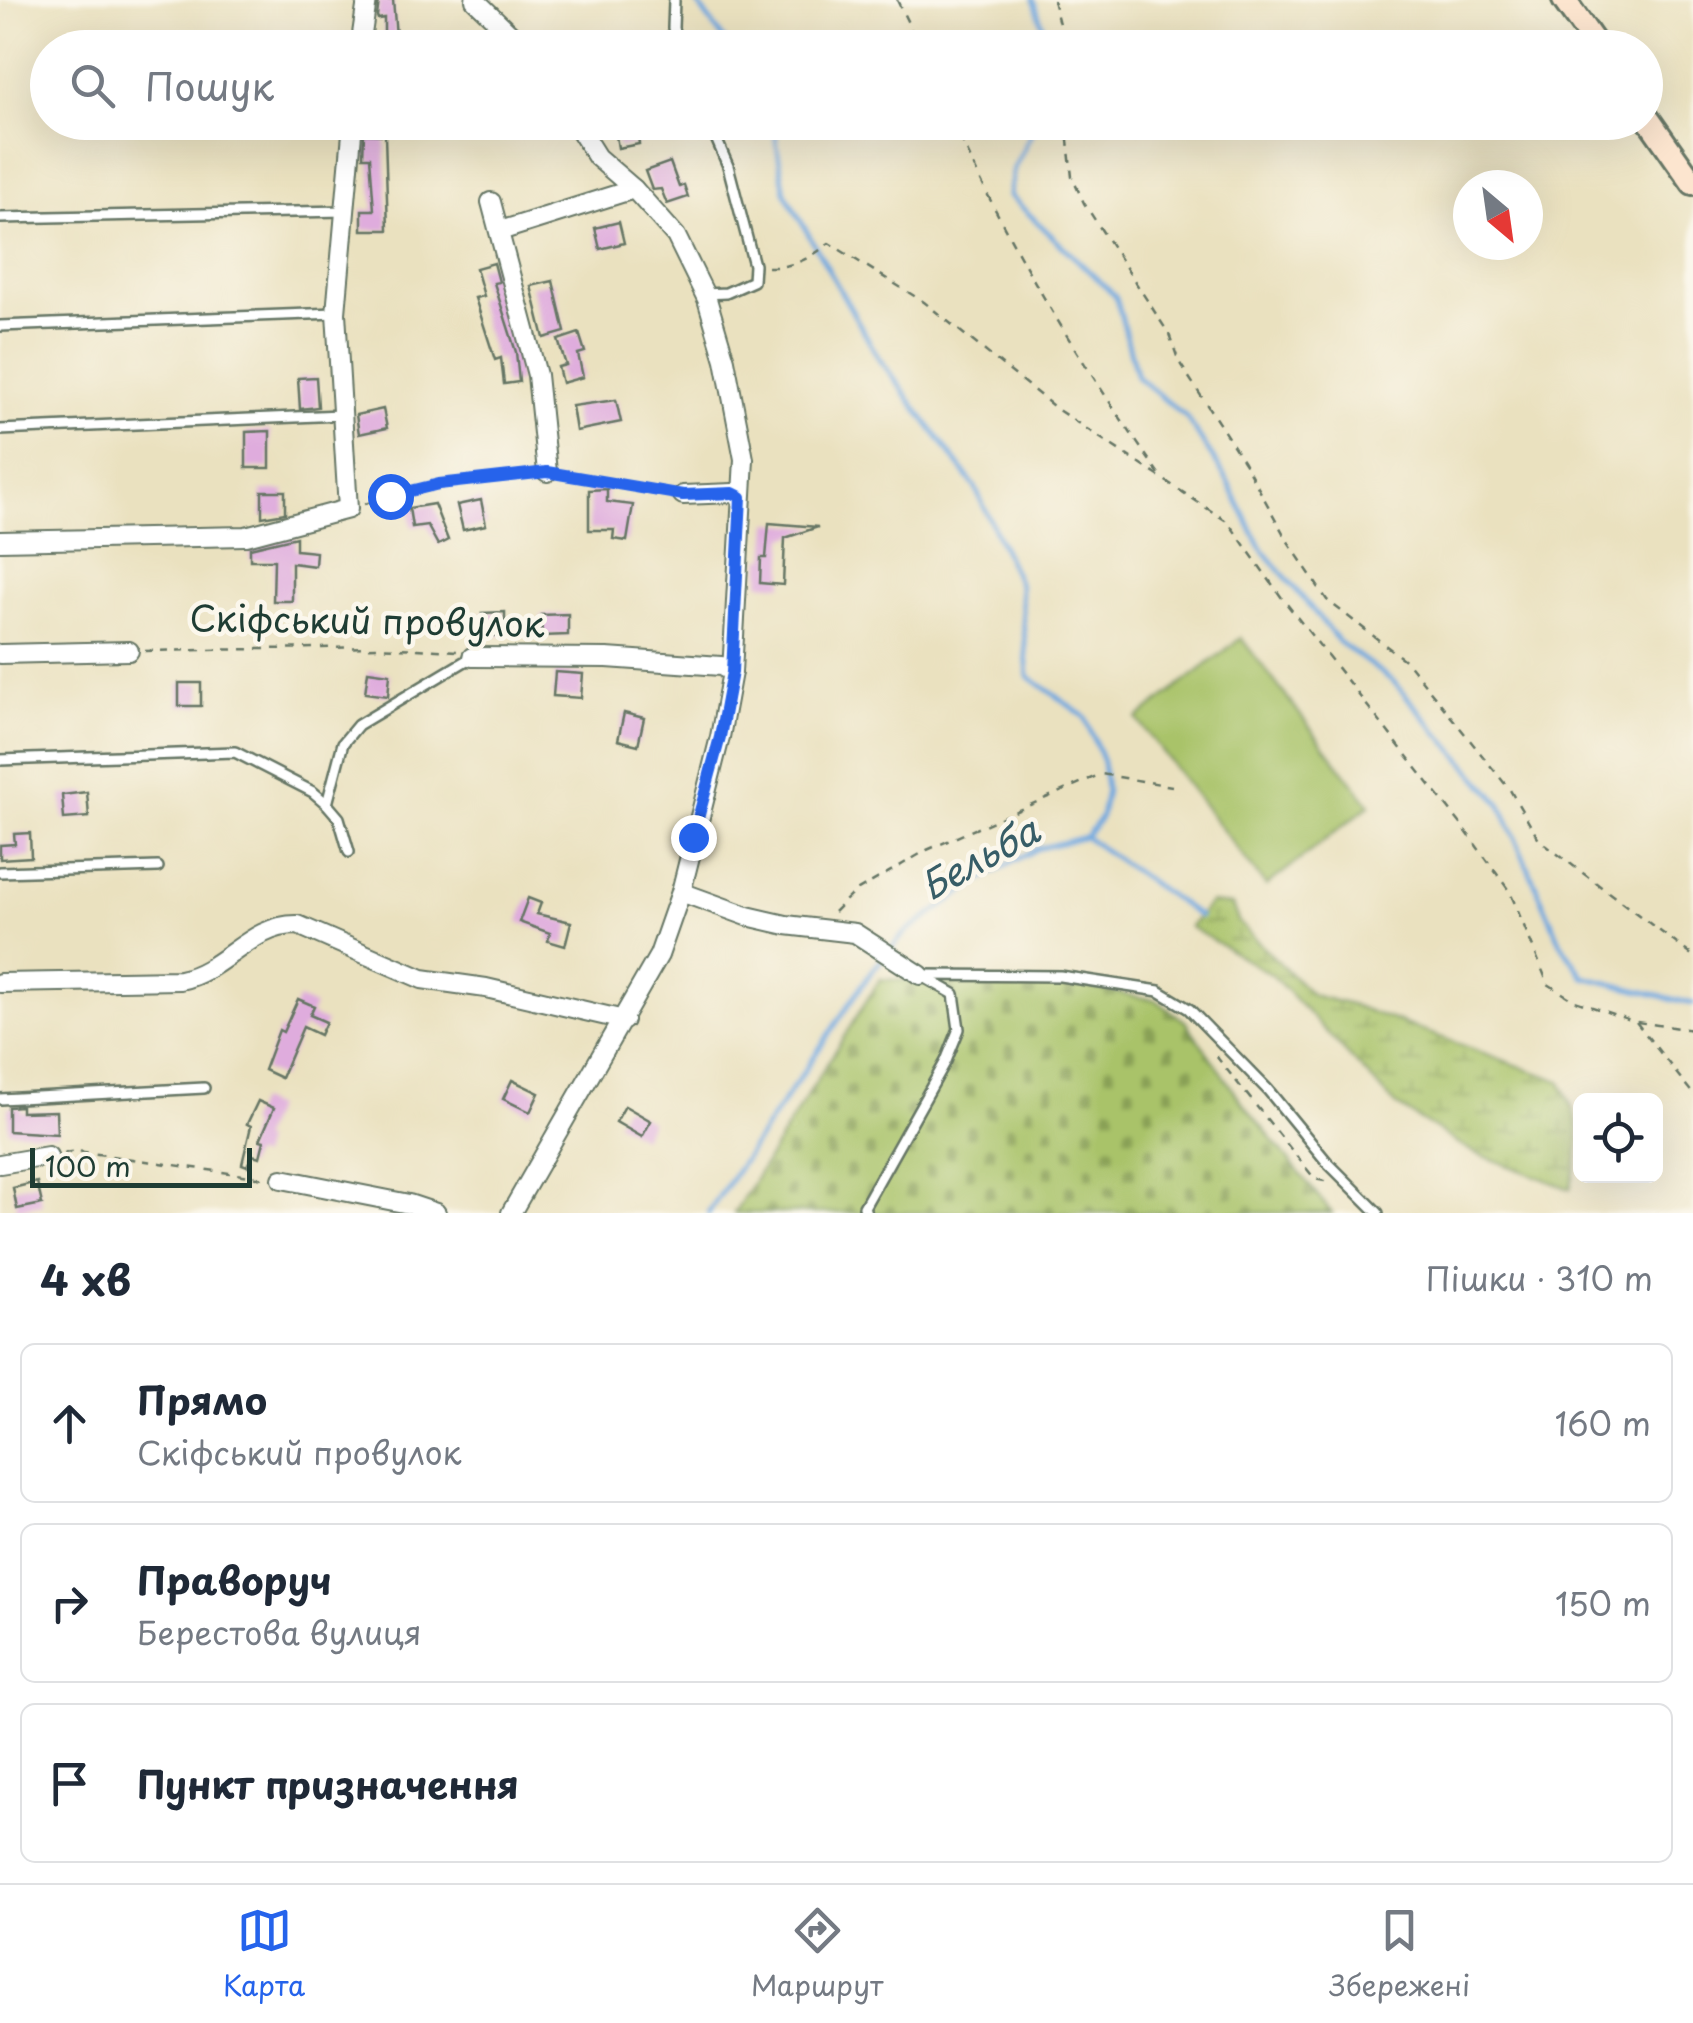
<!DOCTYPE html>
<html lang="uk">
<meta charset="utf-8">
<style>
:root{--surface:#fff;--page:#f6f6f7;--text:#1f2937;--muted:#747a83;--line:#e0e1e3;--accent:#2563eb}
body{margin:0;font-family:"Playpen Sans",sans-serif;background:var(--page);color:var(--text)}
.controls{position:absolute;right:30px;bottom:30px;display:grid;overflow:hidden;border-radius:15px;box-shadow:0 10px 40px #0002}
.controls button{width:90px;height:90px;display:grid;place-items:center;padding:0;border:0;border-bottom:2px solid var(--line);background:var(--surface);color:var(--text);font:50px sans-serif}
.compass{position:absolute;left:1453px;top:170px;width:90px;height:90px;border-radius:50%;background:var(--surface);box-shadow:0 10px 40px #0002;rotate:151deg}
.scale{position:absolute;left:30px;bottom:25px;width:222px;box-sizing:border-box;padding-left:10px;border:5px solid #1f3d34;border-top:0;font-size:28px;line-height:35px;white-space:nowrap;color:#1f3d34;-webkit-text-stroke:8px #fbf7ec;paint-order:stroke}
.stop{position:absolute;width:30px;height:30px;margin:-22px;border:8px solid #2563eb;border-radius:50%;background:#fff}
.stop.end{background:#2563eb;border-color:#fff;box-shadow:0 2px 10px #0008}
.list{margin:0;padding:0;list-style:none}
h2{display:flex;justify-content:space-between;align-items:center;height:130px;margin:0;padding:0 40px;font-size:42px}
h2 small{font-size:32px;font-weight:400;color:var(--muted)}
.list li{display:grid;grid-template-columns:65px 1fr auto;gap:30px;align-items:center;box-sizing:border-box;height:160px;margin:0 20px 20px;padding:0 20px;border:2px solid var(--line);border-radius:15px}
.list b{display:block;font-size:38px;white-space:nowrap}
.list p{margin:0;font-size:32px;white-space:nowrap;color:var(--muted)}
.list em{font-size:32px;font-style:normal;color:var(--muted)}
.icon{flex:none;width:55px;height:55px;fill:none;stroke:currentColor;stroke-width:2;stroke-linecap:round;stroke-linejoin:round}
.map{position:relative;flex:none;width:1693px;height:1213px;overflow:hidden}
.search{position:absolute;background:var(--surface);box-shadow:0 10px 40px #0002;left:30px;right:30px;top:30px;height:110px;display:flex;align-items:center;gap:25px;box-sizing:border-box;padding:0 35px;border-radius:55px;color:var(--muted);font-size:38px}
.sheet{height:670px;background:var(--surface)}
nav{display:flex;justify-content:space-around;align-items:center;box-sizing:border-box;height:140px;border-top:2px solid var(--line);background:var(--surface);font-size:28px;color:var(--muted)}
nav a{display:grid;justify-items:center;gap:5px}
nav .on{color:var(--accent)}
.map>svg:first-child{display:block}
</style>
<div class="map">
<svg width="1693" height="1213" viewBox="0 0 1693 1213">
<defs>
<pattern id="wetland-marsh" width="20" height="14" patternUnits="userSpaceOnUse" patternTransform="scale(2.5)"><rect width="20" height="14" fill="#a9c369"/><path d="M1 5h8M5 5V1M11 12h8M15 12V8" fill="none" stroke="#89a057"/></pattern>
<pattern id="cemetery-stones" width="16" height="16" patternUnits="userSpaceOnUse" patternTransform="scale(2.5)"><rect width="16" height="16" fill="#a9c369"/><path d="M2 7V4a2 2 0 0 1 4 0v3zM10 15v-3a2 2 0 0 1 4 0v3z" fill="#89a057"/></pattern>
</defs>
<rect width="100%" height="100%" fill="#fbf7ec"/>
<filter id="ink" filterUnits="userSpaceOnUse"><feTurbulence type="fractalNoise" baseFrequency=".01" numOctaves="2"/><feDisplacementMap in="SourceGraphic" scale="20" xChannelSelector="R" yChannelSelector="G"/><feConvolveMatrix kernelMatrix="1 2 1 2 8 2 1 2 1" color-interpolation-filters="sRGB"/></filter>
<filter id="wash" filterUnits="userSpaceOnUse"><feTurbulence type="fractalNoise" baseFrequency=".0048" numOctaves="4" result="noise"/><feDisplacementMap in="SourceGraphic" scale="40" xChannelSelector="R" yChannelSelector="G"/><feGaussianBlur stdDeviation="2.25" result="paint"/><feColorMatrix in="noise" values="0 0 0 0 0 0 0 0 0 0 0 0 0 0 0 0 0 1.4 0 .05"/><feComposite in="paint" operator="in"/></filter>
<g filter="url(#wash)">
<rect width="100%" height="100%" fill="#eae1bf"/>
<path fill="url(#wetland-marsh)" stroke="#64804e" stroke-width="2.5" d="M1210,903L1232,905L1239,923L1312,995L1355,1006L1560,1081C1583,1125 1583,1141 1570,1189L1473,1152L1396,1105L1272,975L1190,927Z"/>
<polygon fill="url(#cemetery-stones)" stroke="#64804e" stroke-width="2.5" points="880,979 990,985 1060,982 1156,1000 1186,1022 1241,1101 1332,1213 734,1213"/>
<polygon fill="#a9c369" stroke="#64804e" stroke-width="2.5" points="1241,638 1370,805 1266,886 1137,719"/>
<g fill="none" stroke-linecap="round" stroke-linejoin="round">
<g stroke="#6fa8df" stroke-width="5">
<polyline points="695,0 730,48"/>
<polyline points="1033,0 1051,48"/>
<polyline points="1037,122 1014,168 1009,195 1116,297 1137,377 1186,417 1226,478 1260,546 1339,642 1394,682 1500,803 1561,943 1584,977 1693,1004"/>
<polyline points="1085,837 1199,916"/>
<polyline points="708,1213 871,972 904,934 982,879 1036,849 1085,837 1101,817 1106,790 1103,762 1085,717 1028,676 1020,586 975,487 878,357 785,193 773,122"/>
</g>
</g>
<g id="blocks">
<g fill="#dfacdd">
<polygon points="379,0 393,0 397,48 384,48 384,18 378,19 377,16"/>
<polygon points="621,122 636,122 639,144 618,148 614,124"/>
<polygon points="364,134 385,135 388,230 362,230 362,210 374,210 370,157 363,157"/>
<polygon points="670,162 679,187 684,185 688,197 667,204 661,189 652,190 645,171"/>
<polygon points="619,222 624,243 600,249 595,228"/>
<polygon points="494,263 499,282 494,283 516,352 519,382 504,384 501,358 495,360 475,298 484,296 476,268"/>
<polygon points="553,281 565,332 544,338 531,286"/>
<polygon points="579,333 585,352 578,354 583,377 562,383 558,367 566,365 558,340"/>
<polygon points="316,377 318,407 300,409 298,378"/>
<polygon points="616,400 621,422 576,431 572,406"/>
<polygon points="383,409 387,428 359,434 356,415"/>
<polygon points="270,431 270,468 246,468 246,432"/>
<polygon points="607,489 607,502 633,505 627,541 613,539 614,530 589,530 589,490"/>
<polygon points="262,491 285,491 285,513 262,517"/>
<polygon points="481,500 486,525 463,530 457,505"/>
<polygon points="434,504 448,540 438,545 427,525 412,527 409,508"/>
<polygon points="769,523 818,527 785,538 783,585 760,583 761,558 766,558"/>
<polygon points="296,537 296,550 316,552 315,566 292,563 292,601 273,601 274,560 250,560 250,548"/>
<polygon points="505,612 505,635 483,636 482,613"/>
<polygon points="568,614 568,635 542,636 541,615"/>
<polygon points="368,671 390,674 388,696 365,693"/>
<polygon points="555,672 583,674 581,698 553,696"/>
<rect x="179" y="683" width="22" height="23"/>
<polygon points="624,713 644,718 638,745 618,740"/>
<polygon points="87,792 89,817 64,819 62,795"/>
<polygon points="30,833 31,857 0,859 0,845 15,844 14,834"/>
<polygon points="528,898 541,903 537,914 571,922 565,946 548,941 550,933 519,922"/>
<polygon points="298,999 314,1006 310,1015 326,1022 320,1035 303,1027 281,1078 264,1070 279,1030 283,1032"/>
<polygon points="512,1080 539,1093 530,1112 503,1099"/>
<polygon points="258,1101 274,1108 260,1140 264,1141 260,1157 252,1155 247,1166 242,1164 251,1126 247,1124"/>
<polygon points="21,1106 21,1112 56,1111 57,1134 8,1131 8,1107"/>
<polygon points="625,1106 651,1121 642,1137 616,1122"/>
<polygon points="37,1182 42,1204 17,1209 13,1188"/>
</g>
</g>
</g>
<g filter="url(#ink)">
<use href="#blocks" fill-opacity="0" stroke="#667665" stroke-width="2.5"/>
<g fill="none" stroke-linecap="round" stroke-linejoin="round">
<g stroke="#667665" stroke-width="14">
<g id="lane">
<polyline points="674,0 673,28 678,48"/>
<polyline points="0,218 345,211"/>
<polyline points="704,294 726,293 753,281 754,265 728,166 709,122"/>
<polyline points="0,326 336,313"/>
<polyline points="0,430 341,415"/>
<polyline points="0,760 235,752 313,792 327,804 339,818 349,852"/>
<polyline points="327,804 343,743 358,725 472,657"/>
<polyline points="0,872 158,867"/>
<polyline points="920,975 1060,976 1159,991 1189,1009 1268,1090 1327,1162 1378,1213"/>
<polyline points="0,1099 204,1088"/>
<polyline points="866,1213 864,1207 946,1061 959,1029 954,994 924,977"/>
</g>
</g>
<g stroke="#667665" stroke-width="22">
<g id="street">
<polyline points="475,0 525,48"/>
<polyline points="360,48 367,0"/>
<polyline points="491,202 537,375 547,472"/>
<polyline points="500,231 634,189"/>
<polyline points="683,495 733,493 741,497"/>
<polyline points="0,541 246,536 348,509 336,313 353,122"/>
<polyline points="0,654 129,651"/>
<polyline points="472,657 607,658 721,666 732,672"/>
<polyline points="681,892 747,916 786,925 855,933 920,975"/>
<path d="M0,983L180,980C225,971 250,924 298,925L422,979L486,988L624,1020"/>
<polyline points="0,1164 48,1156"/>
<polyline points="282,1179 409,1204 436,1213"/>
<polyline points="511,1213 659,955 681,892 720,737 732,672 744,459 725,360 707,299 676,236 634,189 597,157 575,122"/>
</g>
</g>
<g stroke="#667665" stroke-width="28">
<g id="secondary">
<polyline points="1564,0 1598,48"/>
<polyline points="1646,116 1693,183"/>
</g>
</g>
<g stroke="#667665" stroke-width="2.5" stroke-dasharray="8 8" stroke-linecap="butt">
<polyline points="897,0 920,48"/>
<polyline points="1053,0 1065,48"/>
<path d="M954,122C1008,248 1081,363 1159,474"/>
<polyline points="1066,122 1072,177 1084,203 1169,334 1179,362 1244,462 1287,540 1327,600 1407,662 1510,790 1539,840 1693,956"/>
<path d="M768,267C792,268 811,258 829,243L924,302L1058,410L1228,522L1282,598L1460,823L1510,892L1548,984L1575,1001L1636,1022L1693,1094"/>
<polyline points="566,475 666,492"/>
<polyline points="364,504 439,484 528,474"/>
<polyline points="145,651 377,647 457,651"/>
<polyline points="834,912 853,893 927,850 1101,774 1172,786"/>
<polyline points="1637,1022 1693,1030"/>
<polyline points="1216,1056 1315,1179 1329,1182"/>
<polyline points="64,1153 77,1151 264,1178"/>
</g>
<use href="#lane" stroke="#fff" stroke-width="9"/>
<use href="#street" stroke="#fff" stroke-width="18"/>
<use href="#secondary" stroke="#fce5cf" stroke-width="22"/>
</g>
</g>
<g fill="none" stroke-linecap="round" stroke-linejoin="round" filter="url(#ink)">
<polyline stroke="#2563eb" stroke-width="12" points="390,496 439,484 547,472 683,495 733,493 741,497 732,672 720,737 693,837"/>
</g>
<g text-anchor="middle" stroke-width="9" stroke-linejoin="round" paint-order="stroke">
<g font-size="35" fill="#1f3d34" stroke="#fbf7ec">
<text transform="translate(367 622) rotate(1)" y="12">Скіфський провулок</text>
</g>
<g font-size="38" font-style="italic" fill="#375d67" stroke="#fbf7ec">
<text transform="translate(980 859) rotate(-29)" y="13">Бельба</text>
</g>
</g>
</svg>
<div class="controls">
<button><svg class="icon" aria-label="locate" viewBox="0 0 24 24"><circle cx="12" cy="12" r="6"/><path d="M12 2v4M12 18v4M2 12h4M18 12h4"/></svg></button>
</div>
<svg class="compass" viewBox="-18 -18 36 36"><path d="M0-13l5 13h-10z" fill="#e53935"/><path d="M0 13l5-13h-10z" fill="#747a83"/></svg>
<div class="scale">100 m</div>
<div class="stop" style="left:390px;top:496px"></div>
<div class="stop end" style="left:693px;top:837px"></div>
<div class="search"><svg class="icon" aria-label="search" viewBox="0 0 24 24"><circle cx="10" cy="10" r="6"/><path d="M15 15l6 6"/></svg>Пошук</div>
</div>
<section class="sheet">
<h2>4 хв<small>Пішки · 310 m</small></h2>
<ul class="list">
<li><svg class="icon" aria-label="ahead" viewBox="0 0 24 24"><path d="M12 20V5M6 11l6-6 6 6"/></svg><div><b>Прямо</b><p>Скіфський провулок</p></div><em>160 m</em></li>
<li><svg class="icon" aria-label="right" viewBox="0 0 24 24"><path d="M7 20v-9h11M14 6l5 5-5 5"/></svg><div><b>Праворуч</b><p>Берестова вулиця</p></div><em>150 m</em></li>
<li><svg class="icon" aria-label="arrive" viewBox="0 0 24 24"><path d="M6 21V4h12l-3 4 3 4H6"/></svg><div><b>Пункт призначення</b></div></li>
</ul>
</section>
<nav>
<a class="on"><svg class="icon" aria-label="map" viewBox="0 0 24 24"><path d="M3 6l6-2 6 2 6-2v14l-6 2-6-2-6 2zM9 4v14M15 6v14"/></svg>Карта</a>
<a><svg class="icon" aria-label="directions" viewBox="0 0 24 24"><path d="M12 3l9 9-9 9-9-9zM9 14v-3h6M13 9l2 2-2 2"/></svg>Маршрут</a>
<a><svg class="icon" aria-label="saved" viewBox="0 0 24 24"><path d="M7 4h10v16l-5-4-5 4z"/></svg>Збережені</a>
</nav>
